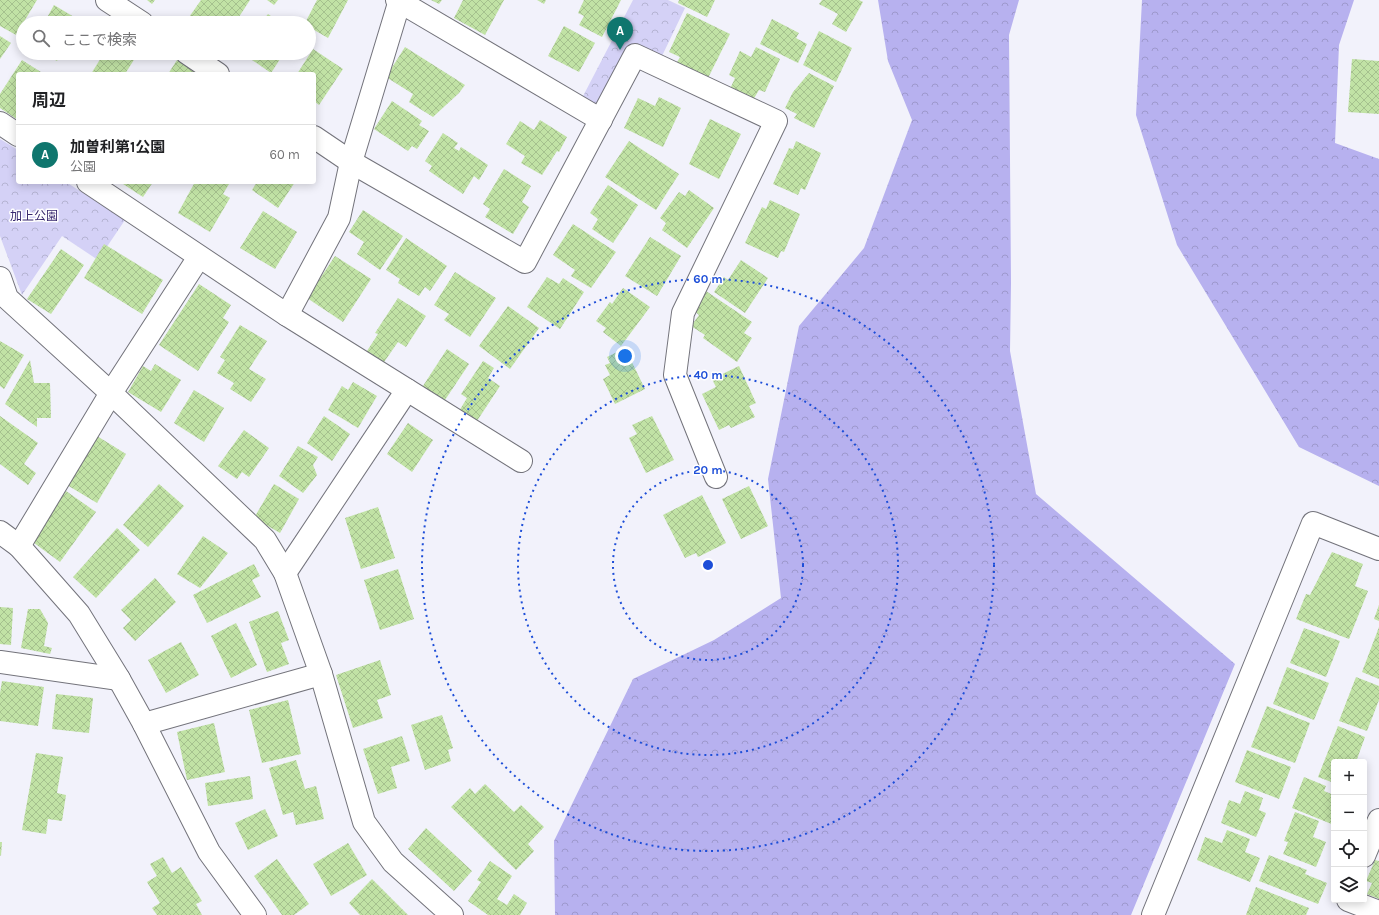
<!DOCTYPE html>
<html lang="ja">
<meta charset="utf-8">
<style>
:root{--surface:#fff;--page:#f6f6f6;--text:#202124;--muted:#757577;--line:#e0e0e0;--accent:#0f766e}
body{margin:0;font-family:Karla,"Noto Sans JP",sans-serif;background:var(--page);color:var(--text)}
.controls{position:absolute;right:12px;bottom:12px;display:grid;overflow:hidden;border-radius:4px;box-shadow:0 2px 10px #0003}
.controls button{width:36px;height:36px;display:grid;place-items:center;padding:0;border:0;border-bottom:1px solid var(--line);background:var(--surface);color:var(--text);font:20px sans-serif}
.you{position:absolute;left:625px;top:356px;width:14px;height:14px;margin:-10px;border:3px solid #fff;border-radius:50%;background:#1a73e8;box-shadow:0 0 0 6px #1a73e833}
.badge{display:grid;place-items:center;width:26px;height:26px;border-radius:50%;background:var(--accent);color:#fff;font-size:13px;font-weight:700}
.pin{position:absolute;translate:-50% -33px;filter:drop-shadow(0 1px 2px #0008)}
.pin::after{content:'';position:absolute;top:21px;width:14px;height:12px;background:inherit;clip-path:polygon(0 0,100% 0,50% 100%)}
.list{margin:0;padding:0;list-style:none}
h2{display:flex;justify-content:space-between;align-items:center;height:52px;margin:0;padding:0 16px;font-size:17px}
h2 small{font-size:13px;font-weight:400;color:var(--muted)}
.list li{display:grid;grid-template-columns:26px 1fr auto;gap:12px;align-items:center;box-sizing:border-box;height:60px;padding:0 16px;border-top:1px solid var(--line)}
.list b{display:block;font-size:15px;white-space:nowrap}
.list p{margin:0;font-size:13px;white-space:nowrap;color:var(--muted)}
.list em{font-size:13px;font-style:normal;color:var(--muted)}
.icon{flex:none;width:22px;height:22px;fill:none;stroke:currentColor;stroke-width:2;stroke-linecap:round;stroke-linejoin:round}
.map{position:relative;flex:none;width:1379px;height:915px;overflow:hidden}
.search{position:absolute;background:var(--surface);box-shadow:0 2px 10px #0003;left:16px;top:16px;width:300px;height:44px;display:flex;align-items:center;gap:10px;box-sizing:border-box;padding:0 14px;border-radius:22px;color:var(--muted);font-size:15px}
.panel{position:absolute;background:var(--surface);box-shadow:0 2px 10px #0003;left:16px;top:72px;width:300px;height:112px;border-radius:4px}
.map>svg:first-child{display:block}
</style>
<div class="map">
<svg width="1379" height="915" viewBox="0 0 1379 915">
<defs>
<pattern id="forest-crowns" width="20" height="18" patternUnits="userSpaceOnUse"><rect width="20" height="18" fill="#b7b1ef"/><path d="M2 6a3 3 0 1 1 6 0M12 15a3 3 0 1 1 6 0" fill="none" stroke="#9d98cc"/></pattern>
<pattern id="park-crowns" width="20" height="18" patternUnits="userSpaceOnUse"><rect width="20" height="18" fill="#d4d1f6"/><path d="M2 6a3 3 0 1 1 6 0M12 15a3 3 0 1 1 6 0" fill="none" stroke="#b5b3d2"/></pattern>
<pattern id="building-cross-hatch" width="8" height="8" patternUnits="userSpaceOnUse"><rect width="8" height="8" fill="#c1e2a5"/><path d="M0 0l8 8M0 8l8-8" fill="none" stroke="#a5c18e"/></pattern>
</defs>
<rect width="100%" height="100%" fill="#f2f2fb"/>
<g fill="url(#forest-crowns)">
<polygon points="878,0 1019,0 1009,35 1011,283 1010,351 1036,494 1235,664 1131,915 555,915 554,841 633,679 714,640 781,598 768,479 799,326 864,248 912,120 888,61"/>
<polygon points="1142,0 1354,0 1339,45 1335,143 1379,159 1379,486 1299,447 1177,245 1136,115"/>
</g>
<g fill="url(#park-crowns)">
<polygon points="633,0 668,0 685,8 662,56 637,44 604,102 590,105 581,100"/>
<polygon points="0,139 18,150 18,182 66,182 125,220 98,260 62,236 22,295 0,236"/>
</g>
<g fill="url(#building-cross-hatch)">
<polygon points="0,0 37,0 16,35 0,26"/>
<polygon points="147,0 155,0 152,4"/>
<polygon points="201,0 250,0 235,23 185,23"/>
<polygon points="267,0 278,0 274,5"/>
<polygon points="317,0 348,0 328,38 309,27 309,23 305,23"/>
<polygon points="431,0 442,0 439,4"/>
<polygon points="463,0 504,0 485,35 454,18"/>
<polygon points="537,0 546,0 544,4"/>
<polygon points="584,0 621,0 602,37 579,25 584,16 578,13"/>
<polygon points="679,0 715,0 707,17 678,3"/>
<polygon points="822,0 859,0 863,2 846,32 832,24 838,14 819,4"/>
<polygon points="54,5 79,20 77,23 44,23"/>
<polygon points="687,13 730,34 707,80 676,64 680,57 669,52"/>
<polygon points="268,14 281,23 261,23"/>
<polygon points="772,19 799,33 796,38 807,44 798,63 760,44"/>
<polygon points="564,26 595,43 579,72 548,56"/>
<polygon points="819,31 852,48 836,82 803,65"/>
<polygon points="0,36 11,43 0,59"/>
<polygon points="405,47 465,85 459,93 433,117 409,102 413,94 386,77"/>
<polygon points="756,47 780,59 765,92 759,90 753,100 730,89 735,78 729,75 740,51 751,57"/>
<polygon points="313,49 343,69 319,105 314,101 314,74 297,74"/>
<polygon points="42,53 61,53 57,61"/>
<polygon points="104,53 134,53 137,55 125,74 91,74"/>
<polygon points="242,53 284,53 271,73"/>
<polygon points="1352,59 1379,61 1379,114 1348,112"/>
<polygon points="22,60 44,74 18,74 18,120 0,108 0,94"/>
<polygon points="177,60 200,74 168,74"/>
<polygon points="809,73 834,86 814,128 794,118 797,114 785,108 793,92"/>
<polygon points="659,97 681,108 663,147 624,128 638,98 655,106"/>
<polygon points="392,101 422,121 419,125 429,131 417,149 412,146 408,151 374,129"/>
<polygon points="710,119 741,134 719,179 689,164"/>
<polygon points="540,120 567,137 559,152 557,151 542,175 521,163 525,156 506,144 520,121 534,130"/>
<polygon points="443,133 458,143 454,148 459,151 461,147 488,165 479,180 474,176 463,194 429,171 432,166 425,161"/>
<polygon points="629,141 679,174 656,210 605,177"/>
<polygon points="796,141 821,153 805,190 801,188 798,195 773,184 789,148 793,149"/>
<polygon points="504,169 531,186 522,202 529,207 513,234 485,217 490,209 483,204"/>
<polygon points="120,182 153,182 143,197"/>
<polygon points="195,182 226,182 229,184 223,194 230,198 210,232 178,213"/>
<polygon points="257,182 295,182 278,208 252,190"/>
<polygon points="608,185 638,205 613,243 592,229 598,219 590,213"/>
<polygon points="689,190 714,208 687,248 662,230 666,223 660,218 679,192 685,196"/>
<polygon points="770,200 800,214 784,252 781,251 778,258 745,243 762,207 766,209"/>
<polygon points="363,210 403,236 380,270 357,254 364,242 349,232"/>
<polygon points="263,211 297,232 275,269 240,248"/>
<polygon points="573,224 616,252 591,288 571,276 575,270 553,255"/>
<polygon points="650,237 681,256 657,296 625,276"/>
<polygon points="406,238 447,266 430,291 425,287 419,296 398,283 400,279 386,270"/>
<polygon points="104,244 163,280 142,314 84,278"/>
<polygon points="61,249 84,265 51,314 27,299"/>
<polygon points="335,256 371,279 343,322 307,298"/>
<polygon points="741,260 768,278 745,313 714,292 724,277 728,280"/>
<polygon points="455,272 496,298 470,337 444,320 449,314 434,305"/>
<polygon points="547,277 559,284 563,278 584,292 560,329 527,307"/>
<polygon points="199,284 231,305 223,318 229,322 198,371 159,345"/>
<polygon points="623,288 650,307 621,346 603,332 606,328 596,321 610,302 612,304"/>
<polygon points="706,291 752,322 744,333 752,338 737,362 703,338 705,335 691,326 699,315 693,310"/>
<polygon points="398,298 426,316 406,347 398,342 382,365 365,354 378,334 375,333"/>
<polygon points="508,306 539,328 510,369 479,346"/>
<polygon points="240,325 267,341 249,369 266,379 251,402 230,389 234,383 217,373 225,360 220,357"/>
<polygon points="0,341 24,355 4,389 0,386"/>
<polygon points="625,348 645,389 615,404 603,379 610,375 605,365 610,363 607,357"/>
<polygon points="447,349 469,364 443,403 421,389"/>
<polygon points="30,360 34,383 50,383 51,418 37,418 37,427 5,404"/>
<polygon points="483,361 494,368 488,378 500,386 473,427 456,416 467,398 461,394"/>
<polygon points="155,364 181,380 161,412 128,392 143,366 151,371"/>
<polygon points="739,366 756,403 749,406 755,417 731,428 729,425 719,430 702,394 716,387 712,379"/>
<polygon points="353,382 377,396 358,428 328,410 342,386 348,390"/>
<polygon points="194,390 224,408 204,442 174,423"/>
<polygon points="0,416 38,443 24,464 36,473 28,485 0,464"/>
<polygon points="324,416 350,434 332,461 307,443"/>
<polygon points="652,416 674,460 646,473 629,438 637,434 632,425"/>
<polygon points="408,423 433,440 412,472 387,454"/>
<polygon points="244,430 269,448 249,477 242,472 237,479 218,466"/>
<polygon points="97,436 126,454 97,503 67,485"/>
<polygon points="298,446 318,457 313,465 317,475 303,493 279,476"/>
<polygon points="159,484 184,506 148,547 123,525"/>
<polygon points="274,484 299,499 280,533 254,518"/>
<polygon points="749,486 768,526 741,539 722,499"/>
<polygon points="66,491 96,512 60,562 30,540"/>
<polygon points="702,495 726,543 698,557 696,553 685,558 663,515"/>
<polygon points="378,507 395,558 361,569 345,518"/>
<polygon points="117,528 140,550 96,598 73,577"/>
<polygon points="203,536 228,553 200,588 177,574"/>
<polygon points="1332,552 1363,564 1355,586 1368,591 1349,639 1296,619 1306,594 1310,595"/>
<polygon points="254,564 260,576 252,580 261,597 207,623 193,595"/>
<polygon points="398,569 414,619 380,630 364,580"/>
<polygon points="155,578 176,602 135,641 123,628 131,620 121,610"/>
<polygon points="1379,605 1379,621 1374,619"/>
<polygon points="0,607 13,608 11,645 0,644"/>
<polygon points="28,609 40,609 48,623 44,646 52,648 50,654 21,648"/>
<polygon points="278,611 289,640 281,643 289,664 267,672 249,622"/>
<polygon points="236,623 257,665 231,678 211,636"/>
<polygon points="1379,627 1379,679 1362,672"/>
<polygon points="1304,628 1340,641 1326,677 1290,663"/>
<polygon points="181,642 199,675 166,693 148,660"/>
<polygon points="380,660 391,695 377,700 383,718 353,728 336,675"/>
<polygon points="1287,667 1329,683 1314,720 1273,704"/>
<polygon points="1356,677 1379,686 1379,700 1367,731 1339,721"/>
<polygon points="2,681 44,687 38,726 0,721 0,693"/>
<polygon points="56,694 93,698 89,733 52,729"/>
<polygon points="288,700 301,754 262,763 249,710"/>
<polygon points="1267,706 1310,723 1295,763 1251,747"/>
<polygon points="442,715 453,748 448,750 451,761 425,770 411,725"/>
<polygon points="214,723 225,772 187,780 177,732"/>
<polygon points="1338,726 1365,737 1356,762 1334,762 1334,783 1318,777"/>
<polygon points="402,736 410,761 391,767 397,788 378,794 363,749"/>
<polygon points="1247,750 1291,767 1279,799 1235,782"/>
<polygon points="36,753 63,757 57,793 66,795 62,821 48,819 46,834 22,830"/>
<polygon points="296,760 305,789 316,786 324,819 296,825 293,812 283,815 269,768"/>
<polygon points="250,776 253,799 208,806 205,783"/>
<polygon points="1304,777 1326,786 1324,791 1334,795 1334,825 1292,808"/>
<polygon points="485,784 514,812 521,805 544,827 528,844 534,851 516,870 451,807 470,788 475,794"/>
<polygon points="1245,791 1263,798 1259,810 1266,813 1256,837 1221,823 1229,800 1240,804"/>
<polygon points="265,809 278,836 248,850 235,823"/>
<polygon points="1295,812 1319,821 1313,837 1326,842 1316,867 1283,854 1288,842 1284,841"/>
<polygon points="426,828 472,871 454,891 408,849"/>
<polygon points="1227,830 1250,839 1245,852 1260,858 1250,882 1197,860 1205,837 1222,843"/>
<polygon points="0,842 2,842 1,856 0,855"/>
<polygon points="348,843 367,875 331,896 313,864"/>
<polygon points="1269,855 1307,870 1305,874 1327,883 1318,904 1259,881"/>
<polygon points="163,857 172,873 181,867 202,901 196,904 202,915 157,915 152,908 160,903 147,882 157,876 150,864"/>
<polygon points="277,859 309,904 294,915 282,915 254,876"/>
<polygon points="1375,860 1379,861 1379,899 1367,894 1372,883 1366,881"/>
<polygon points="490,861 512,876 497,899 507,905 514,894 527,903 520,915 488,915 468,901 481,882 477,880"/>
<polygon points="372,879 408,915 360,915 349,903"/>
<polygon points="1256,887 1309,908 1306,915 1246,915"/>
</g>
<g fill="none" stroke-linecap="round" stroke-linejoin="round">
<g stroke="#73737b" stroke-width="24">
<g id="minor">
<polyline points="107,0 142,23"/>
<polyline points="397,0 601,120"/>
<polyline points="187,53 218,74"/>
<polyline points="0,123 18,135"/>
<polyline points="314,137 351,162 525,262 635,55 776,121 683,313 675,375 716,477"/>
<polyline points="88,182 287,315 521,461"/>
<polyline points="0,278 7,298 111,393 265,540 285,573 321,674 364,822 393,862 452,915"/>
<polyline points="287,315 339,218 351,162 400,0"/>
<polyline points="0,532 19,546 79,614 119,679 144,724 209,852 255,915"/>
<polyline points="19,546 111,393 199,257"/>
<polyline points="285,573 407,390"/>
<polyline points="0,662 119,679"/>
<polyline points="144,724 321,674"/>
<polyline points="1364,856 1379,820"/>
<polyline points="1348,900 1379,912"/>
<polyline points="1153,915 1313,523 1379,549"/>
</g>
</g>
<use href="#minor" stroke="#fff" stroke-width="22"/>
</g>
<g fill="none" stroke="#1d4ed8" stroke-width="2" stroke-dasharray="2 4">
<circle cx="708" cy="565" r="95"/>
<circle cx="708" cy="565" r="190"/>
<circle cx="708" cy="565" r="286"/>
</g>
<g text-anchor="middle" stroke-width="3" stroke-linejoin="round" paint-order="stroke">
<g font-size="12" fill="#36266d" stroke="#fff">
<text x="34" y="220">加上公園</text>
</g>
</g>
<circle cx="708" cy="565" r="6" fill="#1d4ed8" stroke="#fff" stroke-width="2"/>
<g font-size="12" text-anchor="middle" font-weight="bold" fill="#1d4ed8" stroke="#fff" stroke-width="3" stroke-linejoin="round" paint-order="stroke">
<text x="708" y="283">60 m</text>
<text x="708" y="379">40 m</text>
<text x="708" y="474">20 m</text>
</g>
</svg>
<div class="controls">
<button>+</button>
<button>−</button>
<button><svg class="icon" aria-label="locate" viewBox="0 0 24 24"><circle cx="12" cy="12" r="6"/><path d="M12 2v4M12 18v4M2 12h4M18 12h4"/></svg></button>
<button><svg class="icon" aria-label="layers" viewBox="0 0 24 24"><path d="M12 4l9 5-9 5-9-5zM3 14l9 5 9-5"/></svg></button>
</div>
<div class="you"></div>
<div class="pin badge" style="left:620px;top:50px">A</div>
<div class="search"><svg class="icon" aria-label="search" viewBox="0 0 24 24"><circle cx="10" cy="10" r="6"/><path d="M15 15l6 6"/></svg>ここで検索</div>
<section class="panel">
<h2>周辺<small></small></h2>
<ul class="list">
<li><span class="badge">A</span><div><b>加曽利第1公園</b><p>公園</p></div><em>60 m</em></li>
</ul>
</section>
</div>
